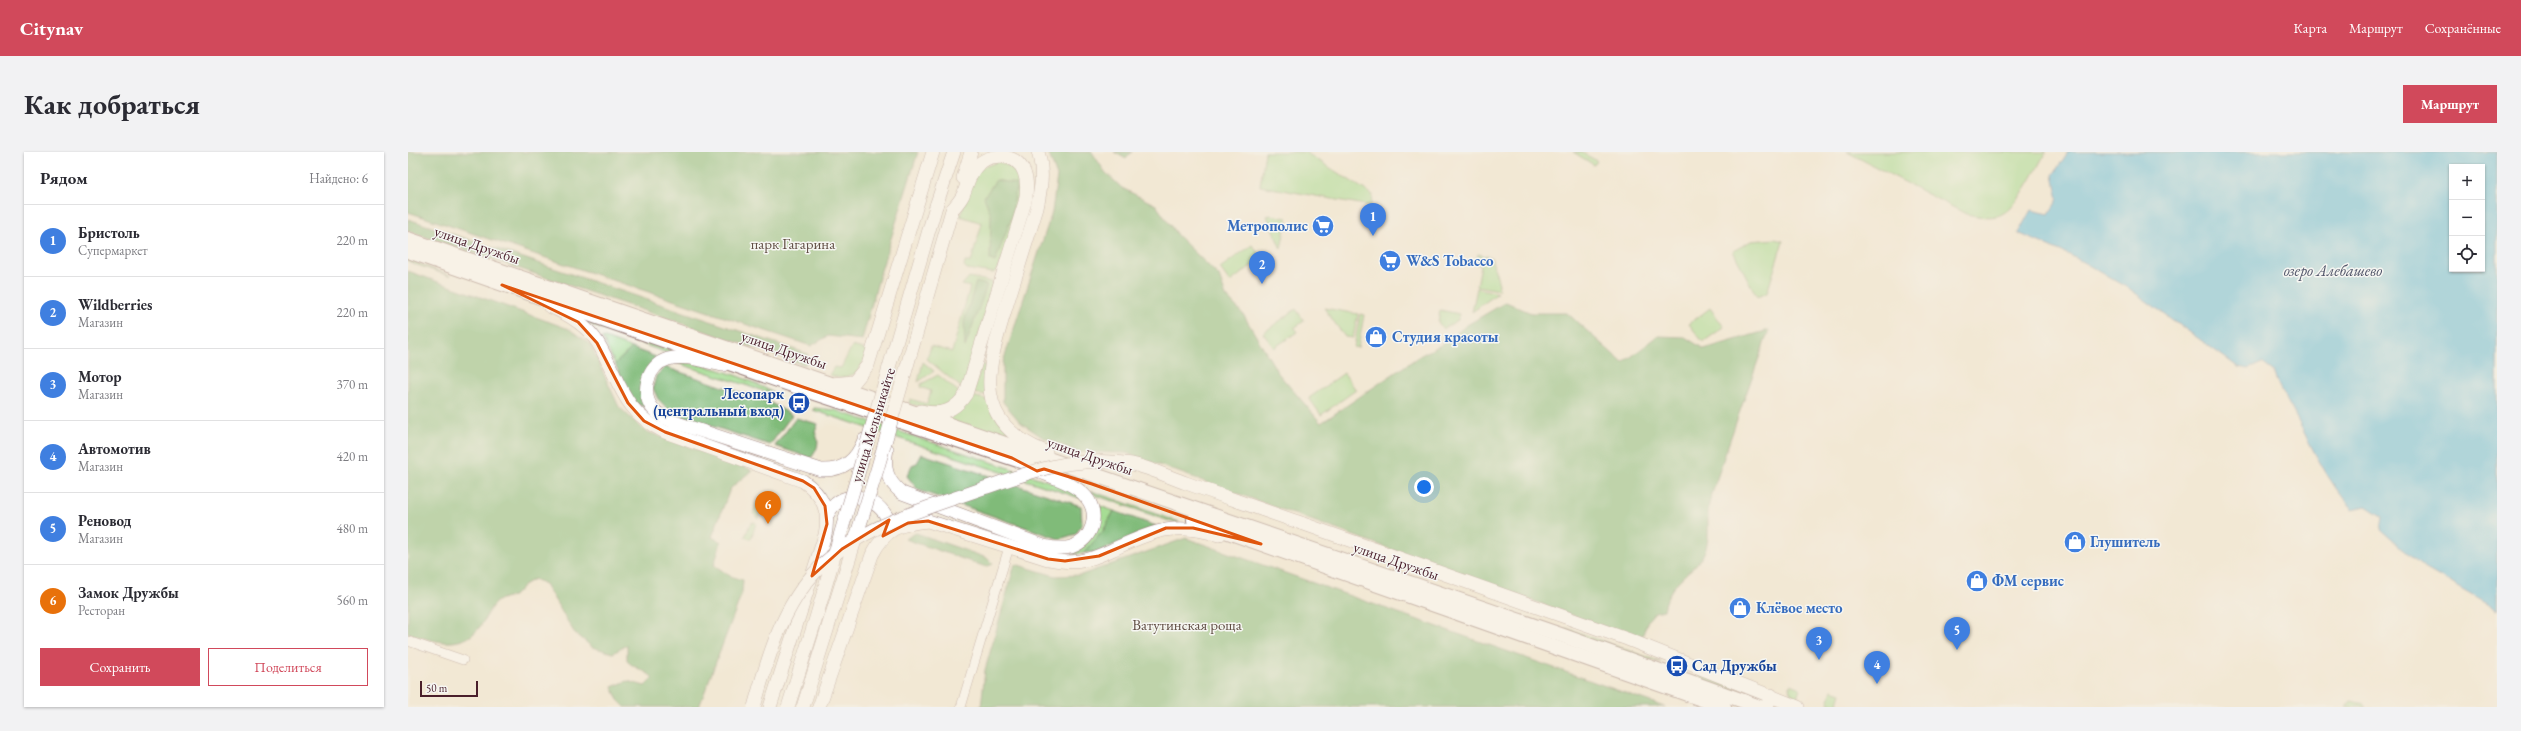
<!DOCTYPE html>
<html lang="ru">
<meta charset="utf-8">
<style>
:root{--surface:#fff;--page:#f2f2f3;--text:#2b2b33;--muted:#7c7c81;--line:#e1e1e2;--accent:#d1495b}
body{margin:0;font-family:"EB Garamond",serif;background:var(--page);color:var(--text)}
.controls{position:absolute;right:12px;top:12px;display:grid;overflow:hidden;border-radius:0px;box-shadow:0 1px 3px #0004}
.controls button{width:36px;height:36px;display:grid;place-items:center;padding:0;border:0;border-bottom:1px solid var(--line);background:var(--surface);color:var(--text);font:20px sans-serif}
.scale{position:absolute;left:12px;bottom:10px;width:58px;box-sizing:border-box;padding-left:4px;border:2px solid #4a1f2b;border-top:0;font-size:11px;line-height:14px;white-space:nowrap;color:#4a1f2b;-webkit-text-stroke:3px #f6f6f2;paint-order:stroke}
.you{position:absolute;left:1016px;top:335px;width:14px;height:14px;margin:-10px;border:3px solid #fff;border-radius:50%;background:#1a73e8;box-shadow:0 0 0 6px #1a73e833}
.badge{display:grid;place-items:center;width:26px;height:26px;border-radius:50%;background:var(--accent);color:#fff;font-size:13px;font-weight:700}
.pin{position:absolute;translate:-50% -33px;filter:drop-shadow(0 1px 2px #0008)}
.pin::after{content:'';position:absolute;top:21px;width:14px;height:12px;background:inherit;clip-path:polygon(0 0,100% 0,50% 100%)}
.list{margin:0;padding:0;list-style:none}
h2{display:flex;justify-content:space-between;align-items:center;height:52px;margin:0;padding:0 16px;font-size:17px}
h2 small{font-size:13px;font-weight:400;color:var(--muted)}
.list li{display:grid;grid-template-columns:26px 1fr auto;gap:12px;align-items:center;box-sizing:border-box;height:72px;padding:0 16px;border-top:1px solid var(--line)}
.list b{display:block;font-size:15px;white-space:nowrap}
.list p{margin:0;font-size:13px;white-space:nowrap;color:var(--muted)}
.list em{font-size:13px;font-style:normal;color:var(--muted)}
.actions{display:flex;gap:8px;padding:12px 16px}
.actions a{flex:1;padding:9px 0;border:1px solid var(--accent);border-radius:0px;text-align:center;font-size:14px;color:var(--accent)}
.actions .main{background:var(--accent);color:#fff}
.icon{flex:none;width:22px;height:22px;fill:none;stroke:currentColor;stroke-width:2;stroke-linecap:round;stroke-linejoin:round}
.map{position:relative;flex:none;width:2089px;height:555px;overflow:hidden;border-radius:0px}
header{display:flex;align-items:center;gap:24px;box-sizing:border-box;height:56px;padding:0 20px;background:var(--accent);color:#fff}
header strong{font-size:19px}
nav{display:flex;gap:22px;margin-inline-start:auto;font-size:14px}
.intro{display:flex;align-items:center;justify-content:space-between;box-sizing:border-box;height:96px;padding:0 24px}
h1{margin:0;font-size:28px}
.button{padding:10px 18px;border-radius:0px;background:var(--accent);color:#fff;font-size:14px;font-weight:700}
main{display:flex;gap:24px;padding:0 24px}
aside{flex:1;background:var(--surface);border-radius:0px;box-shadow:0 1px 3px #0004}
.map>svg:first-child{display:block}
</style>
<header>
<strong>Citynav</strong>
<nav><a>Карта</a><a>Маршрут</a><a>Сохранённые</a></nav>
</header>
<div class="intro"><h1>Как добраться</h1><a class="button">Маршрут</a></div>
<main>
<aside>
<h2>Рядом<small>Найдено: 6</small></h2>
<ul class="list">
<li><span class="badge" style="background:#3f7fe0">1</span><div><b>Бристоль</b><p>Супермаркет</p></div><em>220 m</em></li>
<li><span class="badge" style="background:#3f7fe0">2</span><div><b>Wildberries</b><p>Магазин</p></div><em>220 m</em></li>
<li><span class="badge" style="background:#3f7fe0">3</span><div><b>Мотор</b><p>Магазин</p></div><em>370 m</em></li>
<li><span class="badge" style="background:#3f7fe0">4</span><div><b>Автомотив</b><p>Магазин</p></div><em>420 m</em></li>
<li><span class="badge" style="background:#3f7fe0">5</span><div><b>Реновод</b><p>Магазин</p></div><em>480 m</em></li>
<li><span class="badge" style="background:#e8710a">6</span><div><b>Замок Дружбы</b><p>Ресторан</p></div><em>560 m</em></li>
</ul>
<div class="actions"><a class="main">Сохранить</a><a>Поделиться</a></div>
</aside>
<div class="map">
<svg width="2089" height="555" viewBox="0 0 2089 555">
<rect width="100%" height="100%" fill="#f6f6f2"/>
<filter id="ink" filterUnits="userSpaceOnUse"><feTurbulence type="fractalNoise" baseFrequency=".025" numOctaves="2"/><feDisplacementMap in="SourceGraphic" scale="8" xChannelSelector="R" yChannelSelector="G"/><feConvolveMatrix kernelMatrix="1 2 1 2 8 2 1 2 1" color-interpolation-filters="sRGB"/></filter>
<filter id="wash" filterUnits="userSpaceOnUse"><feTurbulence type="fractalNoise" baseFrequency=".012" numOctaves="4" result="noise"/><feDisplacementMap in="SourceGraphic" scale="16" xChannelSelector="R" yChannelSelector="G"/><feGaussianBlur stdDeviation="0.9" result="paint"/><feColorMatrix in="noise" values="0 0 0 0 0 0 0 0 0 0 0 0 0 0 0 0 0 1.4 0 .05"/><feComposite in="paint" operator="in"/></filter>
<g filter="url(#wash)">
<rect width="100%" height="100%" fill="#f2e8d4"/>
<g fill="#a1db8e" stroke="#767d5c">
<polygon points="857,0 897,0 965,43 963,54 852,34"/>
<polygon points="1165,0 1173,0 1189,9 1186,13"/>
<path d="M1439,0H1638C1628,17 1609,59 1589,64C1579,66 1569,64 1558,62Z"/>
<path d="M590,10C598,12 608,17 611,26C619,50 598,95 590,118L585,121L559,117L556,114L557,110H563L574,71L552,64L566,25L572,16Z"/>
<polygon points="862,63 879,66 873,97 859,64"/>
<polygon points="1367,87 1375,89 1359,141 1349,145 1325,99 1343,89"/>
<polygon points="844,93 854,106 822,130 812,116"/>
<polygon points="1070,102 1083,105 1091,132 1090,138 1069,134 1073,113 1068,112"/>
<polygon points="0,107 42,124 0,110"/>
<polygon points="561,125 584,130 584,138 555,237 519,207 523,194 544,200 562,135 554,133"/>
<polygon points="1069,136 1090,141 1064,160"/>
<polygon points="916,156 950,162 945,186 937,185"/>
<polygon points="1302,156 1316,175 1295,190 1281,172"/>
<polygon points="888,157 896,169 886,176 889,180 866,196 855,181"/>
<polygon points="1032,158 1051,162 1050,168 1035,177 1030,170"/>
<polygon points="952,162 956,163 950,196 946,195"/>
<polygon points="178,167 265,199 259,201 183,173"/>
<polygon points="194,185 224,196 207,212"/>
<polygon points="444,194 459,198 457,208 447,222 432,226 421,223 426,215 433,216"/>
<path d="M266,210C298,210 343,227 371,244Z"/>
<polygon points="515,210 526,219 510,230"/>
<polygon points="574,212 577,213 578,243 565,241"/>
<polygon points="936,221 948,238 913,263 901,246"/>
<path d="M530,223L552,241C536,260 523,256 501,252L502,247L519,252L523,239L512,235L513,232Z"/>
<polygon points="563,244 578,247 610,291 534,266"/>
<polygon points="406,256 427,258 658,335 675,347 405,258"/>
<polygon points="683,339 771,370 764,370 687,343"/>
<polygon points="349,349 355,351 350,367 345,361"/>
<path d="M692,354L706,359L695,379L676,401L664,402C683,390 695,377 692,354Z"/>
<polygon points="346,370 348,371 343,387 337,385 342,372"/>
<polygon points="1158,476 1253,510 1234,508 1157,479"/>
<polygon points="1291,523 1349,544 1346,545 1304,532 1291,524"/>
<polygon points="1382,532 1392,536 1389,546 1383,544"/>
<polygon points="1424,538 1433,541 1429,554 1420,551"/>
<polygon points="1943,549 1956,552 1959,555 1938,555"/>
</g>
<g fill="#80bb79" stroke="#656d52">
<polygon points="0,0 510,0 472,122 454,188 420,184 403,194 0,60"/>
<path d="M640,0H684L697,20L714,36L748,53L769,83L811,124L818,144L835,162L870,221L913,271L1013,203L1033,193L1059,173L1098,150L1123,161H1159L1215,211L1250,184L1277,185L1296,197L1361,178C1341,234 1320,291 1302,348C1297,363 1303,380 1298,396C1290,421 1262,424 1256,458L1247,460L1240,468L1233,488L718,301L670,300L634,285L612,270L595,250V210L644,60L649,24Z"/>
<polygon points="706,0 724,0 718,7"/>
<polygon points="588,28 609,32 603,67 587,110 582,108 583,63 576,45"/>
<polygon points="0,67 400,202 397,213 0,79"/>
<path d="M0,119L161,177L182,192L211,255L237,279L344,318L322,337L304,385L313,390L306,413L322,424L335,428L334,441L291,555H217L210,548L204,535L219,529L237,534L245,526C238,518 227,517 219,509V493L205,501L184,495L166,480L137,432L126,427L117,432L106,444C85,447 85,453 75,470C58,500 26,490 0,481Z"/>
<polygon points="568,130 579,133 557,195 556,170"/>
<path d="M224,196L248,205C233,221 236,235 237,255L226,251L207,212Z"/>
<polygon points="257,215 363,251 384,263 362,293 264,261 250,247 245,236 248,224"/>
<path d="M388,266L410,272L407,280C412,290 410,297 403,306L367,294Z"/>
<polygon points="514,302 673,354 674,372 668,382 651,387 510,338 499,324 504,313 509,311"/>
<polygon points="706,359 748,374 690,400 676,401 695,379"/>
<polygon points="508,381 579,406 585,412 578,415 497,387"/>
<polygon points="778,386 1257,555 573,555 577,518 607,412 647,424 673,423"/>
</g>
<path fill="#64bfe1" stroke="#576f86" fill-rule="evenodd" d="M1660,0H2089V458L2018,417L1973,378L1975,365L1958,354L1945,357C1920,331 1905,297 1888,265C1880,249 1870,236 1865,219L1854,211L1840,217L1830,215L1719,135L1664,104L1610,81L1623,58L1641,62L1650,47L1645,23ZM2044,15H2074V117H2044Z"/>
</g>
<g filter="url(#ink)">
<g fill="none" stroke-linecap="round" stroke-linejoin="round">
<g stroke="#9e8480" stroke-width="10">
<g id="street">
<polyline points="0,489 55,508"/>
<polyline points="553,555 601,395"/>
</g>
</g>
<g stroke="#9e8480" stroke-width="14">
<g id="secondary">
<path d="M630,0C636,19 633,37 629,56C619,88 609,120 599,152C580,215 560,269 638,300"/>
<polyline points="555,26 563,0"/>
<polyline points="528,54 546,0"/>
<path d="M141,154C160,162 179,173 190,191C212,228 214,260 257,280L395,329C415,343 422,359 417,383L362,555"/>
<path d="M315,213C298,210 277,202 260,207C239,213 231,243 247,259C252,264 259,267 266,270L413,318C435,319 448,309 456,288"/>
<polyline points="423,232 446,230 460,213 525,0"/>
<path d="M513,259C533,264 547,259 558,242L617,50C619,40 620,30 616,20C608,0 581,0 568,15C561,23 559,34 555,43C552,49 548,53 544,58"/>
<path d="M479,297C475,316 479,329 494,341L636,394C645,396 654,397 663,395C685,388 692,362 678,345C666,330 640,324 623,316"/>
<path d="M419,364C431,336 465,341 479,365L476,381"/>
<polyline points="893,371 1219,487 1390,555"/>
<path d="M411,555L464,403C478,376 490,372 520,369L640,407C650,409 662,411 673,409C685,407 697,401 708,396C747,378 768,370 811,383"/>
<polyline points="1359,555 1363,543"/>
</g>
</g>
<g stroke="#9e8480" stroke-width="16">
<g id="primary">
<polyline points="0,87 1153,483 1352,555"/>
<polyline points="0,99 407,241 637,317"/>
<polyline points="786,368 1316,555"/>
</g>
</g>
<use href="#street" stroke="#fff" stroke-width="9"/>
<use href="#secondary" stroke="#fff" stroke-width="13"/>
<use href="#primary" stroke="#fff" stroke-width="14"/>
<g stroke="#9e8480" stroke-width="14" stroke-linecap="butt">
<g id="secondary-bridge">
<path d="M346,555C360,505 374,454 411,416C454,373 520,356 576,336C606,326 636,314 667,311C685,309 706,309 724,312C742,316 761,325 778,331C816,344 854,358 893,371"/>
<polyline points="380,555 408,466 528,54"/>
<polyline points="395,555 469,318 544,58"/>
</g>
</g>
<use href="#secondary-bridge" stroke="#fff" stroke-width="13"/>
</g>
</g>
<path d="M0 0H2089V555H0ZM94,133L604,306L629,319L636,317L684,332L853,392L785,376H758L691,404L657,409L640,407L520,369L500,371L475,384L481,368L434,397L404,424L419,372L417,354L406,336L395,329L257,280L236,269L220,251L189,191L170,170Z" fill="#f2e8d4" fill-opacity=".55" fill-rule="evenodd"/>
<path fill="none" stroke="#e0560e" stroke-width="3" stroke-linejoin="round" d="M94,133L604,306L629,319L636,317L684,332L853,392L785,376H758L691,404L657,409L640,407L520,369L500,371L475,384L481,368L434,397L404,424L419,372L417,354L406,336L395,329L257,280L236,269L220,251L189,191L170,170Z"/>
<defs>
<g id="supermarket-disc" transform="scale(1.15)"><circle r="9.5" fill="#3f7fe0" stroke="#f6f6f2"/><path d="M-6-5.5h2.5l.6 2H6L4.5 2H-2.5L-4.4-4H-6ZM-1.5 3.2a1.3 1.3 0 1 0 .1 0ZM3 3.2a1.3 1.3 0 1 0 .1 0Z" fill="#fff"/></g>
<g id="shop-disc" transform="scale(1.15)"><circle r="9.5" fill="#3f7fe0" stroke="#f6f6f2"/><path d="M-5-2.5h2.3a2.7 3.5 0 0 1 5.4 0H5L5.5 6h-11ZM-1.5-2.5h3a1.5 2.3 0 0 0-3 0Z" fill="#fff"/></g>
<g id="bus-disc" transform="scale(1.15)"><circle r="9.5" fill="#1a4fb4" stroke="#f6f6f2"/><path d="M-5-6H5V4H4V6H2V4H-2V6H-4V4H-5ZM-3.5-4V0h7V-4ZM-3.5 1.2v1.5H-2V1.2ZM2 1.2v1.5H3.5V1.2Z" fill="#fff"/></g>
</defs>
<g fill-rule="evenodd">
<use href="#supermarket-disc" x="915" y="74"/>
<use href="#supermarket-disc" x="982" y="109"/>
<use href="#shop-disc" x="968" y="185"/>
<use href="#bus-disc" x="391" y="251"/>
<use href="#shop-disc" x="1667" y="390"/>
<use href="#shop-disc" x="1569" y="429"/>
<use href="#shop-disc" x="1332" y="456"/>
<use href="#bus-disc" x="1269" y="514"/>
</g>
<g text-anchor="middle" stroke-width="3" stroke-linejoin="round" paint-order="stroke">
<g font-size="15" font-weight="bold" fill="#366cbe" stroke="#f6f6f2" text-anchor="start">
<text x="900" y="79" text-anchor="end">Метрополис</text>
<text x="998" y="114">W&amp;S Tobacco</text>
<text x="984" y="190">Студия красоты</text>
<text x="1682" y="395">Глушитель</text>
<text x="1584" y="434">ФМ сервис</text>
<text x="1348" y="461">Клёвое место</text>
</g>
<g font-size="15" fill="#604e44" stroke="#f6f6f2">
<text x="385" y="97">парк Гагарина</text>
<text x="779" y="478">Ватутинская роща</text>
</g>
<g font-size="15" fill="#4a1f2b" stroke="#f6f6f2">
<text transform="translate(69 93) rotate(19)" y="5">улица Дружбы</text>
<text transform="translate(376 198) rotate(19)" y="5">улица Дружбы</text>
<text transform="translate(465 273) rotate(-73)" y="5">улица Мельникайте</text>
<text transform="translate(682 304) rotate(19)" y="5">улица Дружбы</text>
<text transform="translate(988 409) rotate(19)" y="5">улица Дружбы</text>
</g>
<g font-size="15" font-weight="bold" fill="#164399" stroke="#f6f6f2" text-anchor="end">
<text x="376" y="247">Лесопарк<tspan x="376" dy="17">(центральный вход)</tspan></text>
<text x="1284" y="519" text-anchor="start">Сад Дружбы</text>
</g>
<g font-size="16" font-style="italic" fill="#53576b" stroke="#f6f6f2">
<text x="1925" y="124">озеро Алебашево</text>
</g>
</g>
</svg>
<div class="controls">
<button>+</button>
<button>−</button>
<button><svg class="icon" aria-label="locate" viewBox="0 0 24 24"><circle cx="12" cy="12" r="6"/><path d="M12 2v4M12 18v4M2 12h4M18 12h4"/></svg></button>
</div>
<div class="scale">50 m</div>
<div class="you"></div>
<div class="pin badge" style="left:965px;top:84px;background:#3f7fe0">1</div>
<div class="pin badge" style="left:854px;top:132px;background:#3f7fe0">2</div>
<div class="pin badge" style="left:1411px;top:508px;background:#3f7fe0">3</div>
<div class="pin badge" style="left:1469px;top:532px;background:#3f7fe0">4</div>
<div class="pin badge" style="left:1549px;top:498px;background:#3f7fe0">5</div>
<div class="pin badge" style="left:360px;top:372px;background:#e8710a">6</div>
</div>
</main>
